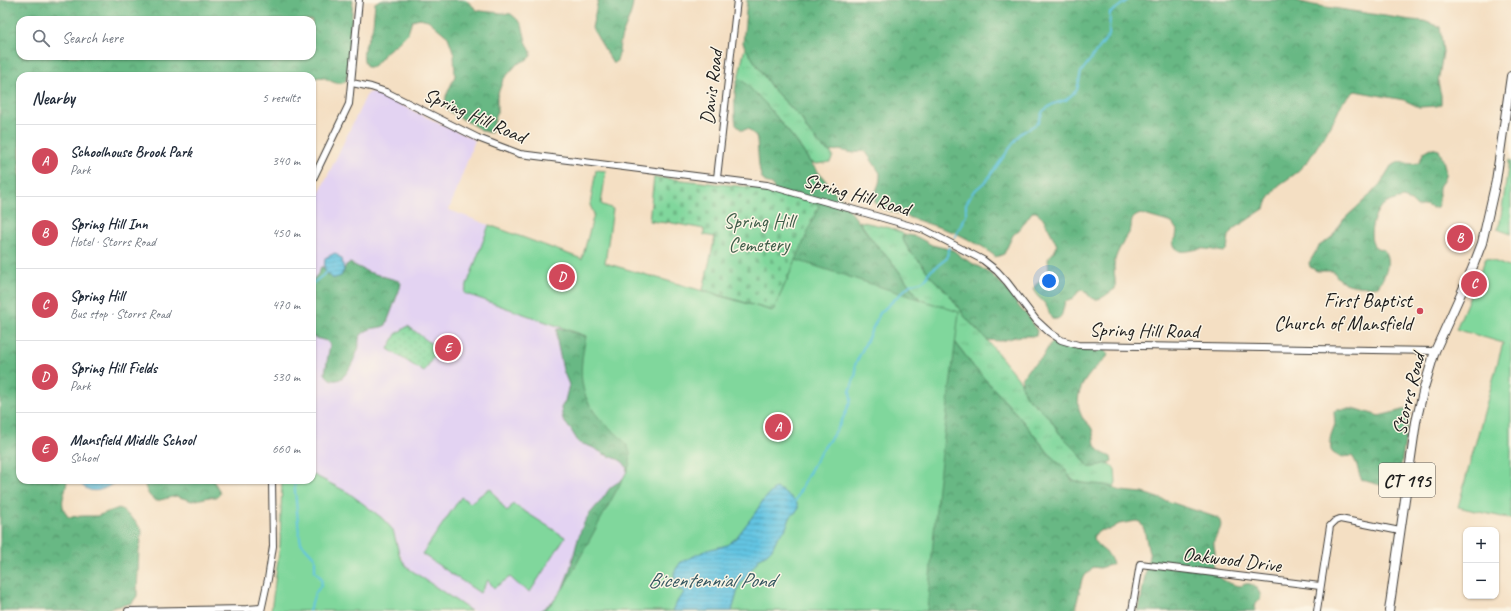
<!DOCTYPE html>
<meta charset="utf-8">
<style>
:root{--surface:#fff;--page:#f6f6f7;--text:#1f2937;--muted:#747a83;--line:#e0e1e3;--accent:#d1495b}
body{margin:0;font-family:Caveat,sans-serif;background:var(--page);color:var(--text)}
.controls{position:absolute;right:12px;bottom:12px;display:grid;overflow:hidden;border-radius:8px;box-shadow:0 1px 3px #0004}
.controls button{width:36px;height:36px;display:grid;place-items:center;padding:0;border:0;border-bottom:1px solid var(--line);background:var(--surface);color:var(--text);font:20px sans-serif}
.you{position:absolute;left:1049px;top:281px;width:14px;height:14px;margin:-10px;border:3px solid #fff;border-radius:50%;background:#1a73e8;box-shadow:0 0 0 6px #1a73e833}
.badge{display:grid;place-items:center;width:26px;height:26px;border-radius:50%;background:var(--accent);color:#fff;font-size:13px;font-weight:700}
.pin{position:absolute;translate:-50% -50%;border:2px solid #fff;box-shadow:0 1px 4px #0006}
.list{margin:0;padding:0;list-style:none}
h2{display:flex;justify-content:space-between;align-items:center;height:52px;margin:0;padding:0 16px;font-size:17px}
h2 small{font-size:13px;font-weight:400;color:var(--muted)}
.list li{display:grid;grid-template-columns:26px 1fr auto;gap:12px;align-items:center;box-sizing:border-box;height:72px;padding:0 16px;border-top:1px solid var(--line)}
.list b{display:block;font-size:15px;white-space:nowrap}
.list p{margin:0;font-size:13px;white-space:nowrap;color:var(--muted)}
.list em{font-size:13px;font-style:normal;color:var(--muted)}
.icon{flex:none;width:22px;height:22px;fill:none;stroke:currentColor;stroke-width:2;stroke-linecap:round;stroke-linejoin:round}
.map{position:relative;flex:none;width:1511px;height:611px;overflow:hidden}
.search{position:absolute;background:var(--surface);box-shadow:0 1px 3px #0004;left:16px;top:16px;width:300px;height:44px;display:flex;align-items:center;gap:10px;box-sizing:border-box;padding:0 14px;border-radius:12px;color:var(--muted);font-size:15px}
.panel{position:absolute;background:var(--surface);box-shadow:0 1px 3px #0004;left:16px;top:72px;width:300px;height:412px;border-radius:12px}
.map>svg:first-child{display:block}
</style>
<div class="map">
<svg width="1511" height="611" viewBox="0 0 1511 611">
<defs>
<pattern id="grass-tufts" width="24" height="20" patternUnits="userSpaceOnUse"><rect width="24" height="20" fill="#80d79c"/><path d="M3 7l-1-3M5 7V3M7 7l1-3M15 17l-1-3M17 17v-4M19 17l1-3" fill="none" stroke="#6eb886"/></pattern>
<pattern id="forest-crowns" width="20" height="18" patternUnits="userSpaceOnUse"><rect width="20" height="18" fill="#68b884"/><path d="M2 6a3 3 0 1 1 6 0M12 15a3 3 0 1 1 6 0" fill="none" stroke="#55956b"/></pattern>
<pattern id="cemetery-stones" width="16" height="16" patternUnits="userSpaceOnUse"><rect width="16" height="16" fill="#80d79c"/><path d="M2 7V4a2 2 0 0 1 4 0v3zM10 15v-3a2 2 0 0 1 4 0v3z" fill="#6eb886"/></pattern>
<pattern id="garden-dots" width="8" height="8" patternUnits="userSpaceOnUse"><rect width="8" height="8" fill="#80d79c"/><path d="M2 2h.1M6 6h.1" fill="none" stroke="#6eb886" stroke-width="1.8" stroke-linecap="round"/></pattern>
<pattern id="water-rules" width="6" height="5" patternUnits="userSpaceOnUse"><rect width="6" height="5" fill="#63c4e2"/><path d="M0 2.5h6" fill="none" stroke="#55a8c1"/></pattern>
</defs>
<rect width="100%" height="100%" fill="#fcf5e5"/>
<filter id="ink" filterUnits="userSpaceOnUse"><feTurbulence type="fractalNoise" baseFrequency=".025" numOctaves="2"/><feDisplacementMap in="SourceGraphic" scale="8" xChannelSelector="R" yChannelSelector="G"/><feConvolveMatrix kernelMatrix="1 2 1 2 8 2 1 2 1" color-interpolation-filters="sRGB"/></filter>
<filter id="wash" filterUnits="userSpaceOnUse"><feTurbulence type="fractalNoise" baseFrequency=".012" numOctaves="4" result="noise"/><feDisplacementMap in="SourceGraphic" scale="16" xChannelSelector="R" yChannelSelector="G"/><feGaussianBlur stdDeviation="0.9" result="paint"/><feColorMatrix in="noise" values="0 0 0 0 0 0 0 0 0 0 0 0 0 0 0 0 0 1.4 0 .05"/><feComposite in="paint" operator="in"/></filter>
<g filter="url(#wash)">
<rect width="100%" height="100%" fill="#f4dfc3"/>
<polygon fill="#e3d3f2" points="373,92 475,140 449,210 489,225 464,293 586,336 582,360 628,469 564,587 553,602 544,611 471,611 411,571 405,565 399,552 312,474 312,208 366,96 369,93"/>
<g fill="url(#grass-tufts)" stroke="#4e7a5c">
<polygon points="745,47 772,88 802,119 807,130 823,148 830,152 833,156 830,162 816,164 810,162 796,141 762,100 742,80 738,79"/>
<path d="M859,221L890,228L904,234L902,238L910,252L922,264L931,277L949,294L965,317L987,340L1021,382L1022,389L1027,397L1049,417L1060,434L1077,451L1089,467C1096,468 1101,463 1108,463L1115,469L1116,482L1114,487L1082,483L1071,479L1066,471L1051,456L1020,418L973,366L953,339L936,321L895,266L873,241Z"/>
</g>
<g fill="url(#forest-crowns)" stroke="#426a50" fill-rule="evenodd">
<path d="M0,0H353L347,77L345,82C331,88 326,71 312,80V76H20V480H67C66,497 57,500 68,517L84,516H97L119,508L133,519L141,529L142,533L139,550L137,591V596L132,603L100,611H0ZM20,20H312V56H20Z"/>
<path d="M380,0H466L477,10L481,11L511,14L520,22L522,25L526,41L531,52V56L528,59L517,64L503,80L497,96V113L491,133L483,131L447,110L445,105L446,96L455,76L454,54L448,37L428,20L420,18L416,19L412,21L408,33L399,42L386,52L381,59L372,67H367C357,52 371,39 373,25C374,18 374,10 375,3Z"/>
<path d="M598,0H633C633,15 624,27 620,42C619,50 620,57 615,63H613L592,28Z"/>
<path d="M747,0H1293L1313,5L1411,20L1424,21L1440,27L1443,52L1438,83L1441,95V104L1437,106L1419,107L1404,100L1355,91L1342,103L1335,118L1308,161L1295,174L1279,185L1268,200L1265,208L1234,229L1229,236L1227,249L1224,252C1216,251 1207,248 1199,249C1189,250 1175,257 1173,241L1176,238L1177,230L1172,223L1141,214C1127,218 1134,225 1129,233C1123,243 1114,255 1114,267C1114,275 1116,281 1115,289C1106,294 1100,303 1090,297L1085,291L1081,290L1078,292L1073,299L1065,302C1062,310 1064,321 1052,319C1049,315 1049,311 1047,307C1043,300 1037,298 1033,289C1037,282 1043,278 1049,271L1048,259C1050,254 1056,251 1057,246C1057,244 1045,222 1043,218C1041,216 1039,214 1036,212H1032L1020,229L1013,235L1004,254L996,257L983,247L956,233L878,207C872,200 875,193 878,186C880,182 880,177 880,173L866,152L862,150L854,153L838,150L830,152L823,148L807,130L802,119L772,88L745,47L743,43Z"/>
<path d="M738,79L742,80L765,103L796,141L810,162L845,204L873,241L895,266L936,321L953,339L973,366L1020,418L1051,456L1064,468L1071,479L1082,483L1105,485L1121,491L1143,493L1218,518C1225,527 1217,532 1214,541C1213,545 1215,549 1215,553C1215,560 1210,567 1216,574C1221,580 1232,585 1240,586C1242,586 1244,584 1246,584C1253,582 1260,591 1261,597L1256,603L1255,611H1137L1141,599L1146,569L1150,557L1144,529L1140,522L1136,521L1119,524L1109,530H1101L1094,535L1093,539C1098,549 1111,552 1113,564L1100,568L1093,567L1082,579L1075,611H540L561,595C563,586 566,580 569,572C576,552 578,525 593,510C596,506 600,503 603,498C606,495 607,491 610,488C615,483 626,480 627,471C627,459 612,458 604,454C594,448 591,446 579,443L571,430L563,420L561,408L565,401L569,385L563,370L557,341V329H565L575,333L650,357L665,364L776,195L773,186C771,184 766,183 764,181C757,174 759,147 756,136L748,129L742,130L736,125C734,117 734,84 738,79Z"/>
<path d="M1431,148L1439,150C1442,158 1448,170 1444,179C1443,182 1440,184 1439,187C1438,195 1441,200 1437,207L1433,208L1425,205L1417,207L1411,201L1403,198C1397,199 1388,202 1382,206C1374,212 1368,235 1373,244C1375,248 1380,249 1384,250C1391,263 1386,275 1378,286C1370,288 1348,286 1342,281C1338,279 1336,275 1333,271H1317L1310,267L1309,263L1319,246L1332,237L1343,220L1369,196L1380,184L1391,166L1399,162L1411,164L1419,163L1424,152Z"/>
<polygon points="904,234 917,237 932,245 953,250 963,258 988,272 1004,286 1020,308 1029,317 1037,331 1036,336 1020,336 1000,341 987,340 965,317 949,294 931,277 922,264 910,252 902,238"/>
<path d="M350,263L368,272L399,281L401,283L400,288L386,325C378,330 371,325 361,335C357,340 360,345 358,350C354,359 346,382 334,380C330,380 327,377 325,373L330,345L327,341L312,337V281L318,274L321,267H323L327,274L333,276L343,273L346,265Z"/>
<path d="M1053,342C1059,342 1063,346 1068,348C1081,351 1099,340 1108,354L1107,357C1089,373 1070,392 1082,417C1085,422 1090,424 1092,429C1097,448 1091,448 1111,457L1112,461C1109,463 1092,468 1089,467L1077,451L1060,434L1049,417L1027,397L1021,386L1022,378L1029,368L1042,358L1050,344Z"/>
<path d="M1337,409H1357L1379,416L1407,409L1410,414L1401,465L1402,481L1397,488L1391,490L1384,486L1362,480C1357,472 1359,465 1352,456L1340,457L1333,453L1331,450L1330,438L1335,424L1334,412Z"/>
<path d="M144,480H213L219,490L220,494L217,497H209L192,501L176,496L156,501C148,497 145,488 144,480Z"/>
</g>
<polygon fill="url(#cemetery-stones)" stroke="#4e7a5c" points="654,177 776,190 819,205 796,260 773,311 703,290 715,237 704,235 704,229 667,222 667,223 649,221"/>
<g fill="#80d79c" stroke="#4e7a5c">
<polygon points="1509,160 1511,161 1511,234 1497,229 1500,223"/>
<path d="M596,170L606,171L601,204L613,209L605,263L773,311L796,260L959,312L938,487L927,611H544L553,602L564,587L626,473C641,446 615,435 599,418C594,412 589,405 586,397C578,377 582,357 586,336L464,293L489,225L582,259L594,214L590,205Z"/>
<polygon points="1486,258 1511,268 1511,519 1458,507 1503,343 1456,329"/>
<polygon points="312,474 349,493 382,518 393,530 400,557 408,568 471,611 271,611 280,545 282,480 312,480"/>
<polygon points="490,488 507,512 513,504 565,537 530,592 520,586 510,577 494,588 488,580 480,593 422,554 461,497 470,503"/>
</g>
<polygon fill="url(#garden-dots)" stroke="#4e7a5c" points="408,326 438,349 424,372 388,349 396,334"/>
<g fill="url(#water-rules)" stroke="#40707f">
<polygon points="335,253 342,259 344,270 341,276 333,279 324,269 325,258"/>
<path d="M78,480H117C105,491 88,497 78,480Z"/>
<path d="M775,488C782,489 794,499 798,505V510L791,516L785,530L777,538L772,549L767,554L760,558L739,586L732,611H673L678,600L684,593L682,590H678L675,585L674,573L676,569L681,562L707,550L727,545L736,538L755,513L762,502Z"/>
</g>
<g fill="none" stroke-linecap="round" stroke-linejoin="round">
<g stroke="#63c4e2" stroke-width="2">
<polyline points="955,237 966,215 966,204 973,192 987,180 1020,134 1038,123 1043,111 1053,104 1066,100 1077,90 1081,72 1109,35 1110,13 1128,0"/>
<polyline points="312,284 327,272"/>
<polyline points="294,480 299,533 301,543 315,558 315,571 322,579 321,585 315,594 309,611"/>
<polyline points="794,504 804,482 820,453 838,428 846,412 851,400 850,391 856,373 855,365 880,313 911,284 921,282 927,278 928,273 946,259 950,247"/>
</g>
</g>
</g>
<g filter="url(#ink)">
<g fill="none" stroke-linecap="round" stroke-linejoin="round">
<g stroke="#3c3935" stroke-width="8">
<g id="minor">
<polyline points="352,83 371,87 386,92 478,138 520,154 767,185 925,230 983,260 997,271 1007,282 1036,320 1049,332 1061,340 1078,345 1435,351"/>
<polyline points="717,178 737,0"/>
<polyline points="312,181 349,104 359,0"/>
<polyline points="128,611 247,609 261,608"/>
<polyline points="261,611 268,579 273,546 272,480"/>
<polyline points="1132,611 1140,564 1320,586"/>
<polyline points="1317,611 1330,526 1335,521 1340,519 1400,531"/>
</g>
</g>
<g stroke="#3c3935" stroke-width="10">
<polyline id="major" points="1389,611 1416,422 1424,388 1435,351 1472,269 1482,243 1496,181 1511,76"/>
</g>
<use href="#minor" stroke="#fff" stroke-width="6"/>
<use href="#major" stroke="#fff" stroke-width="8"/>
</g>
</g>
<circle fill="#d1495b" stroke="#fcf5e5" stroke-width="1.5" cx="1420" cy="311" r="4"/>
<g text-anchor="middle" stroke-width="3" stroke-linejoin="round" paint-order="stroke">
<rect fill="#fcf5e5" stroke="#5f5d58" stroke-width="1" x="1379" y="463" width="56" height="34" rx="3"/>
<g font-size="19" font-weight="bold" fill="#1c1c1c">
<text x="1407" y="487">CT 195</text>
</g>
<g font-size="20" fill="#1c1c1c" stroke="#fcf5e5">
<text transform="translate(711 87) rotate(-83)" y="7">Davis Road</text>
<text transform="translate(475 115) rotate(24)" y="7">Spring Hill Road</text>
<text transform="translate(857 194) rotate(16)" y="7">Spring Hill Road</text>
<text transform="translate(1144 330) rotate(1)" y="7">Spring Hill Road</text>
<text transform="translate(1408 394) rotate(-76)" y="7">Storrs Road</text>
<text transform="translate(1232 559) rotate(7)" y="7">Oakwood Drive</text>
</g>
<g font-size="20" fill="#3f5d49" stroke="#fcf5e5">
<text x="759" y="228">Spring Hill<tspan x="759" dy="23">Cemetery</tspan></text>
</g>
<g font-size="20" fill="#1c1c1c" stroke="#fcf5e5" text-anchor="end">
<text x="1412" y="307">First Baptist<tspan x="1412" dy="23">Church of Mansfield</tspan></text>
</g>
<g font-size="21" font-style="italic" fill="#355761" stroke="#fcf5e5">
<text x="711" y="587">Bicentennial Pond</text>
</g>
</g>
</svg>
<div class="controls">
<button>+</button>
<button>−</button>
</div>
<div class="you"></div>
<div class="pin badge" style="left:778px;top:427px">A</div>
<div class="pin badge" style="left:1460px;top:238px">B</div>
<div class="pin badge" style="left:1474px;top:284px">C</div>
<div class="pin badge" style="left:562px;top:277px">D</div>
<div class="pin badge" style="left:448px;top:348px">E</div>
<div class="search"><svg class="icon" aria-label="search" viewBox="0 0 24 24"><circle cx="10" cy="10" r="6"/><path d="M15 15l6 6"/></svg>Search here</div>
<section class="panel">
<h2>Nearby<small>5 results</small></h2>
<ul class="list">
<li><span class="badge">A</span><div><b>Schoolhouse Brook Park</b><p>Park</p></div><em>340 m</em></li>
<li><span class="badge">B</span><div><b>Spring Hill Inn</b><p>Hotel · Storrs Road</p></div><em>450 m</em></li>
<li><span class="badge">C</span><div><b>Spring Hill</b><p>Bus stop · Storrs Road</p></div><em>470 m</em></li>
<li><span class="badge">D</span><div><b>Spring Hill Fields</b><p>Park</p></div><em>530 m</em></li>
<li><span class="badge">E</span><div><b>Mansfield Middle School</b><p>School</p></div><em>660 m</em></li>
</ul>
</section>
</div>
